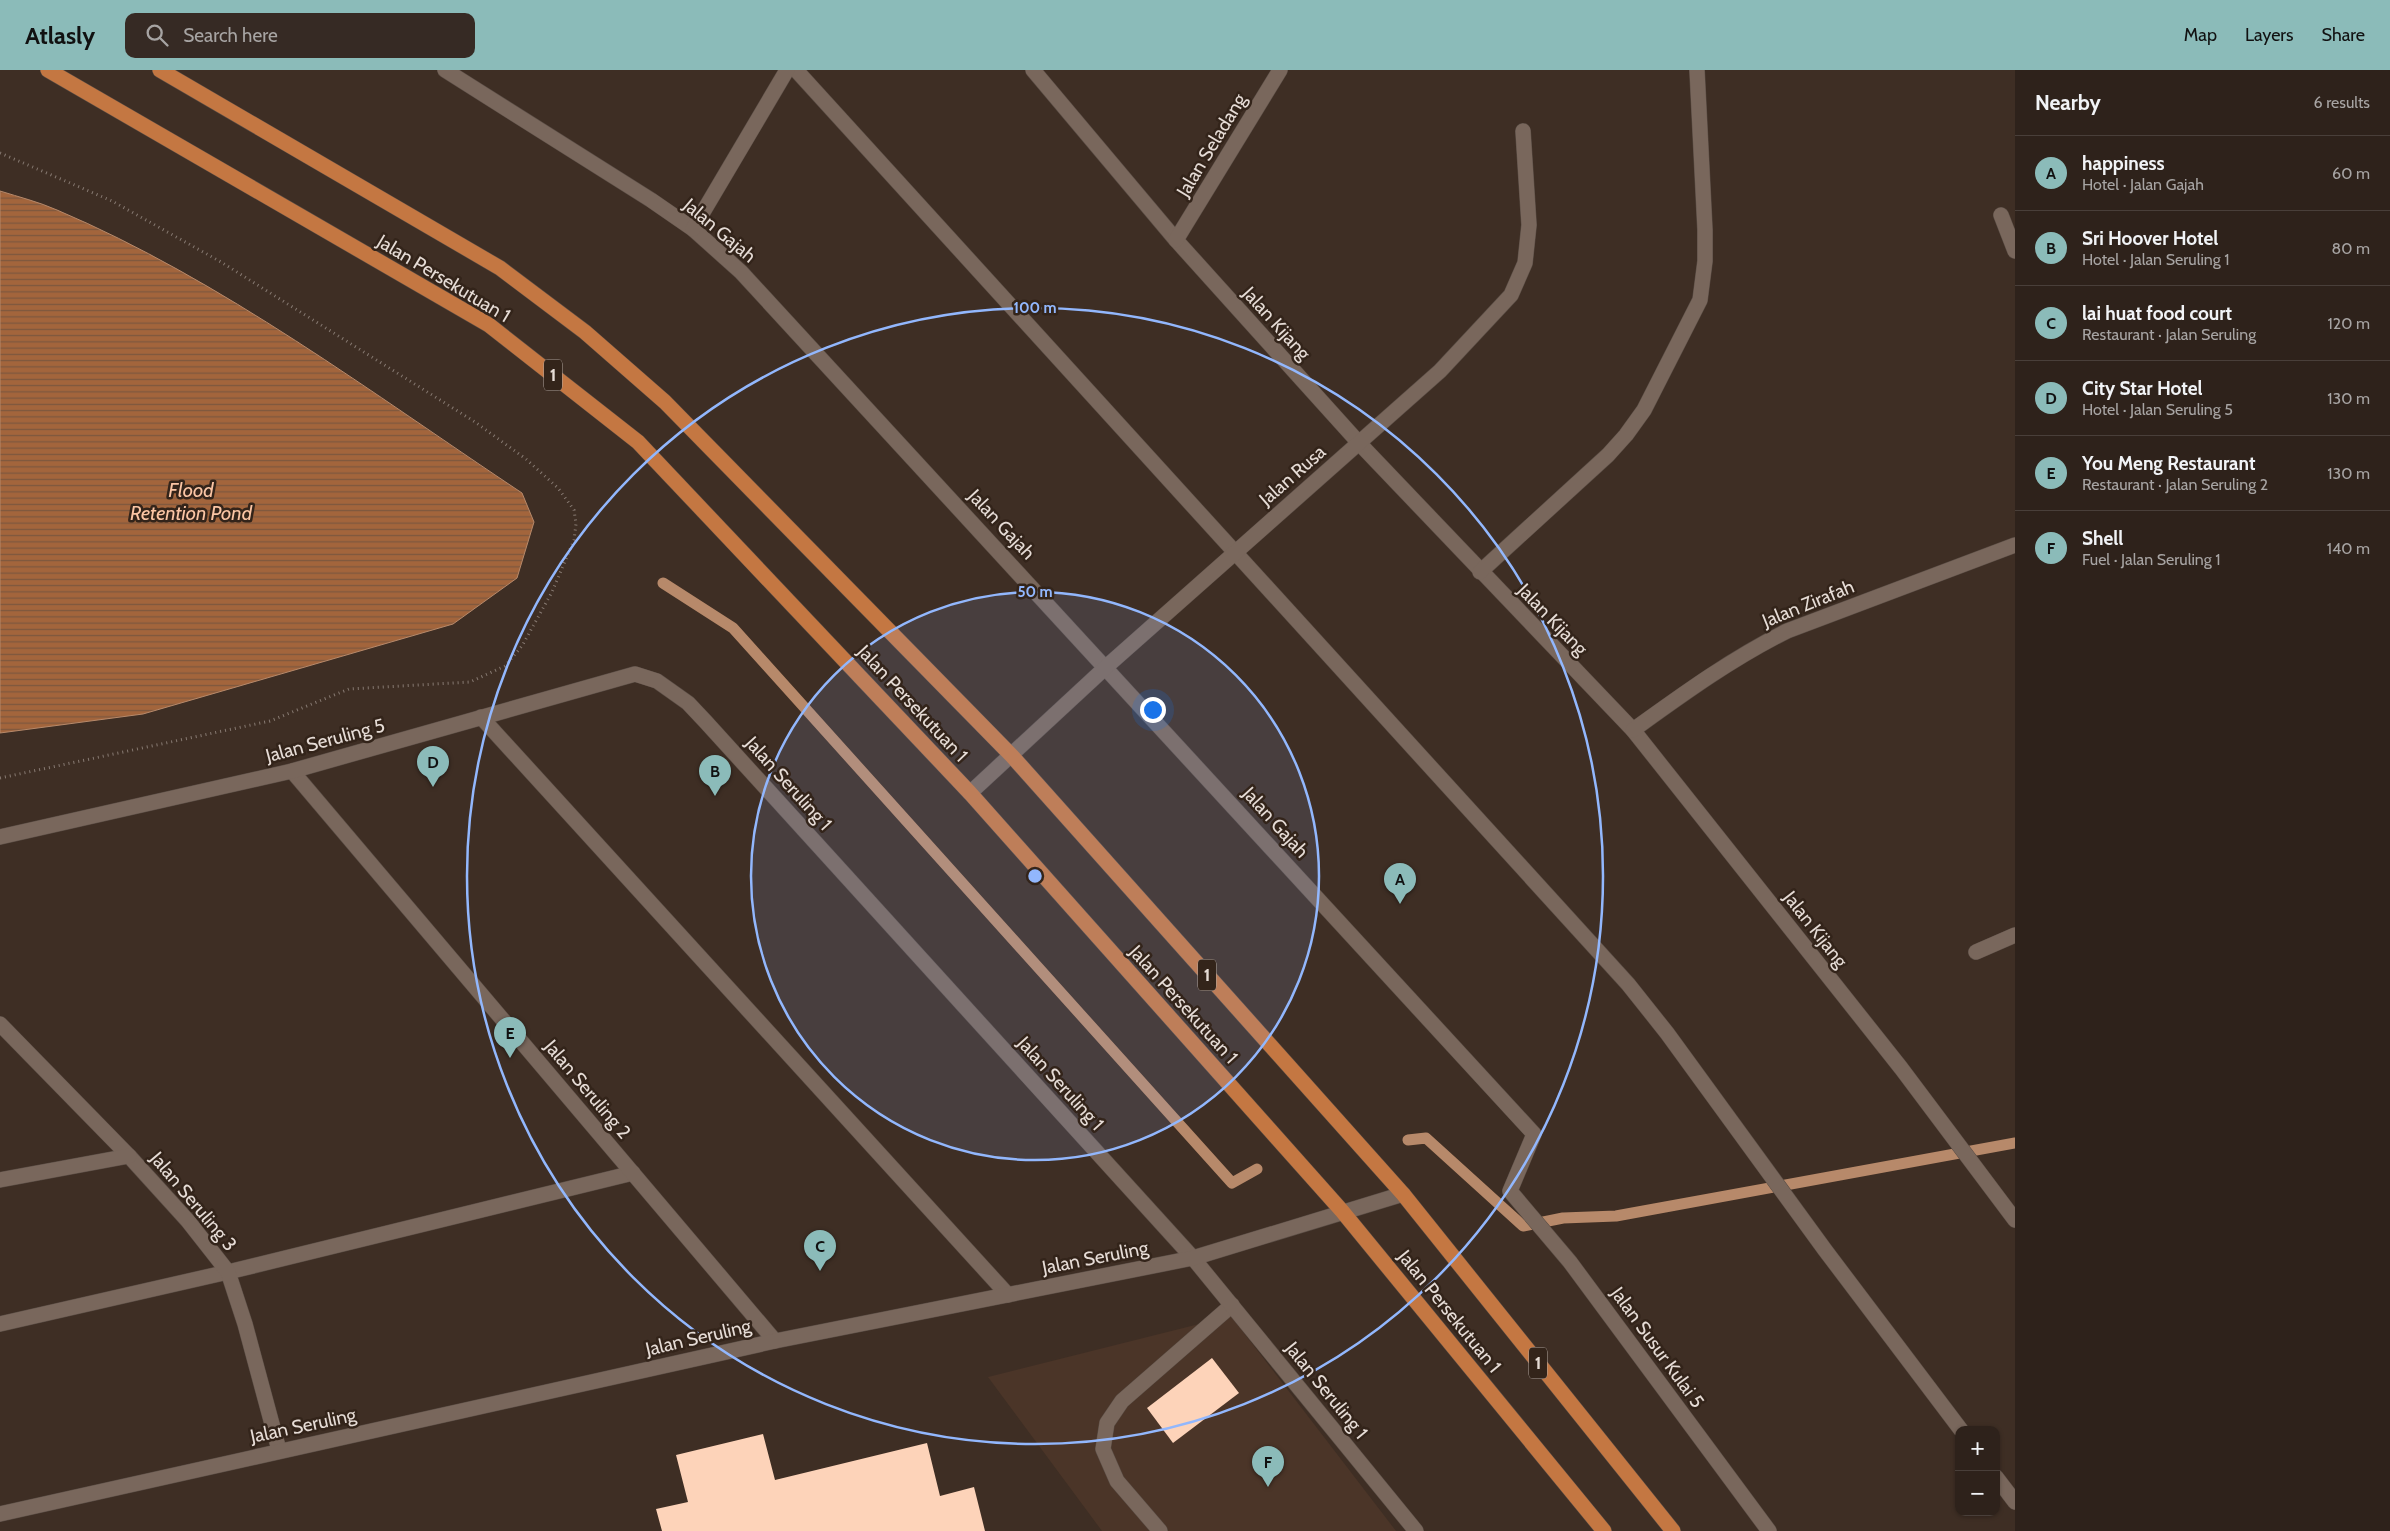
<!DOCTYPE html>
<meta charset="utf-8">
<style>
:root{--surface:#2e221b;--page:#362a24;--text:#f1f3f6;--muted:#a7a4a3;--line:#493f3a;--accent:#8bbbb9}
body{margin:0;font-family:Cabin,sans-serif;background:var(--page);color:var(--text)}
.controls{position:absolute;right:15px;bottom:15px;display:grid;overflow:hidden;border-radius:10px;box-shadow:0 1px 4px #0004}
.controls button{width:45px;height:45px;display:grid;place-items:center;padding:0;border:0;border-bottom:1px solid var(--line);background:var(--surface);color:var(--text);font:25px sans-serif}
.you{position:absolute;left:1152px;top:639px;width:18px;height:18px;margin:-12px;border:4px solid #fff;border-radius:50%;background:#1a73e8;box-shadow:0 0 0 8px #1a73e833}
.badge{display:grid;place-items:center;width:32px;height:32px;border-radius:50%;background:var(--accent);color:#111;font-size:16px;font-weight:700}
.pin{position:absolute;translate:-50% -41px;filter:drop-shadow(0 1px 2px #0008)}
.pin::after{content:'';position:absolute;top:26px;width:18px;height:15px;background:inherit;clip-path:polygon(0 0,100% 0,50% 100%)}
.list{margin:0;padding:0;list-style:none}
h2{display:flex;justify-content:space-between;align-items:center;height:65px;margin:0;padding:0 20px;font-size:21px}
h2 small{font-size:16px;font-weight:400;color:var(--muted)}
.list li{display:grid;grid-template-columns:32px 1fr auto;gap:15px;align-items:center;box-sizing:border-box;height:75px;padding:0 20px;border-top:1px solid var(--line)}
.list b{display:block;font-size:19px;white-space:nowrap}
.list p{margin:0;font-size:16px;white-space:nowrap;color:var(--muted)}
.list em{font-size:16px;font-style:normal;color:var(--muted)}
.icon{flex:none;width:28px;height:28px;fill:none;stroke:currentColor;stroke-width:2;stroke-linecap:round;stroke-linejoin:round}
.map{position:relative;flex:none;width:2015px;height:1461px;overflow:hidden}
header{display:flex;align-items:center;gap:30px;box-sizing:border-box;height:70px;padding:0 25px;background:var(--accent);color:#111}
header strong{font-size:24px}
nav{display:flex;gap:28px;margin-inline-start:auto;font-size:18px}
.search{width:350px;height:45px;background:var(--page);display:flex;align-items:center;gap:12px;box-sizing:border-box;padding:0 18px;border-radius:10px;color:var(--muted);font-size:19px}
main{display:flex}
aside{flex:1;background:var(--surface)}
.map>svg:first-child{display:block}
</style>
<header>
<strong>Atlasly</strong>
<div class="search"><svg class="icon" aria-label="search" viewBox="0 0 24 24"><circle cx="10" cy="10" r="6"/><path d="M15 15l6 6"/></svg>Search here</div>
<nav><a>Map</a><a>Layers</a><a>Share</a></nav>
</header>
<main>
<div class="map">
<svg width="2015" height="1461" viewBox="0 0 2015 1461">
<defs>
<pattern id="water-rules" width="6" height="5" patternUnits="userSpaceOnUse" patternTransform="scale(1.25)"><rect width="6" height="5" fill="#a3653c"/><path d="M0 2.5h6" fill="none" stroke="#7d573e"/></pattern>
</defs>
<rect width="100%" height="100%" fill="#3e2e24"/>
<polygon fill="#4b3528" points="1231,1246 1396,1461 1102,1461 988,1307"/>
<path fill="url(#water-rules)" stroke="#b7896a" d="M0,121C19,127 39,132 57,140C222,210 373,324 522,423L534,452L517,508L453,554L143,644L0,663Z"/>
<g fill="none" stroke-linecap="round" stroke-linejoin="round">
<g stroke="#b7896a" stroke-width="11">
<polyline points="663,513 733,558 1232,1113 1257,1099"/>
<polyline points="1408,1070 1426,1068 1523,1156 1563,1148 1616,1146 2015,1073"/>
</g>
</g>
<g fill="#fdd3b9">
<polygon points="1212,1288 1239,1323 1173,1373 1147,1338"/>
<polygon points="763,1364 775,1410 927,1373 940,1426 974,1417 985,1461 662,1461 656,1439 688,1432 676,1385"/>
</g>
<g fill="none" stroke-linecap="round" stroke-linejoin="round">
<g stroke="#5a4d45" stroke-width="16">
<g id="service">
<polyline points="796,0 1628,914 1667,963 1825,1180 1961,1360"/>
<polyline points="481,647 1008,1225"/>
<polyline points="1976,882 2015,865"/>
<polyline points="0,1254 228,1202 633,1103"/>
<polyline points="1996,1407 2015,1432"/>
<polyline points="1160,1461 1117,1411 1103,1379 1107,1353 1122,1331 1232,1235"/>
</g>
</g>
<g stroke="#5a4d45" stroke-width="16">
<g id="minor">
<polyline points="445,0 651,130 693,159 741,202 1534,1064 1510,1121 1570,1192 1769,1461"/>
<polyline points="1033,0 1176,170 1359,373 1633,660 1901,998 2015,1150"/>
<polyline points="2001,145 2015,181"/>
<polyline points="693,159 787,0"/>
<polyline points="1176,170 1280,0"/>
<polyline points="1480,502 1608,385 1626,365 1644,340 1700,230 1705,191 1705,160 1697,0"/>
<path d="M1633,660C1683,624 1731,589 1787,561L2015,475"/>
<polyline points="292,701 775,1271"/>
<polyline points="970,723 1106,597 1440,301 1511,225 1525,193 1529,155 1523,61"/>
<polyline points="0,767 292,701 635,604 657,611 688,633 705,651 1193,1188 1416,1461"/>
<polyline points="0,954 129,1086 188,1151 228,1202 245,1254 279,1380"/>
<polyline points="0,1110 129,1086"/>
<polyline points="0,1444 775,1271 1193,1188 1403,1124"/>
</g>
</g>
<g stroke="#5a4d45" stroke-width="16">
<g id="trunk">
<polyline points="48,0 489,255 638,372 970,723 1342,1141 1604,1461"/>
<polyline points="160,0 500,198 585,262 665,332 1012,686 1403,1124 1673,1461"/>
</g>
</g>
<polyline stroke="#877a72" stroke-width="3" stroke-dasharray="1 4" stroke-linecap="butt" points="0,83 112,131 221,192 475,352 526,389 558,418 574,440 576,454 574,470 552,522 522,576 505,596 470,612 349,619 270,651 0,708"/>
<use href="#service" stroke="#79675c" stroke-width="15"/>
<use href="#minor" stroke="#79675c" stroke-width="15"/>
<use href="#trunk" stroke="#c47742" stroke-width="15"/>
</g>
<circle cx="1035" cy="806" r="284" fill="#92b7fd" fill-opacity=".12"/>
<g fill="none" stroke="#92b7fd" stroke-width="2.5">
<circle cx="1035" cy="806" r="284"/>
<circle cx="1035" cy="806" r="568"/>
</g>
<g text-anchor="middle" stroke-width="5" stroke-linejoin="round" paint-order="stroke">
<g fill="#33241a" stroke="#b0a59e" stroke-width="1">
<rect x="544" y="289.5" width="18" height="31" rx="4"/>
<rect x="1198" y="889.5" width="18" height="31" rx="4"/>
<rect x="1529" y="1277.5" width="18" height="31" rx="4"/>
</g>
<g font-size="18" font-weight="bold" fill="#e6dcd6">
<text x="553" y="311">1</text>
<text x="1207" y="911">1</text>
<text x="1538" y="1299">1</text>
</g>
<g font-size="19" fill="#e6dcd6" stroke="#33241a">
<text transform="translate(1211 75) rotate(-59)" y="7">Jalan Seladang</text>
<text transform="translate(720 160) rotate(40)" y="7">Jalan Gajah</text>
<text transform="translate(444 208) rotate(31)" y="7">Jalan Persekutuan 1</text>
<text transform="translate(1277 253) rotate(48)" y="7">Jalan Kijang</text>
<text transform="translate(1292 405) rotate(-41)" y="7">Jalan Rusa</text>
<text transform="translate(1002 454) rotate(47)" y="7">Jalan Gajah</text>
<text transform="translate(1808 533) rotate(-22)" y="7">Jalan Zirafah</text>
<text transform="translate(1553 549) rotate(46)" y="7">Jalan Kijang</text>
<text transform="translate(913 633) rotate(47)" y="7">Jalan Persekutuan 1</text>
<text transform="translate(325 670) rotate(-15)" y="7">Jalan Seruling 5</text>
<text transform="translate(789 713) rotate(48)" y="7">Jalan Seruling 1</text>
<text transform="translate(1276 752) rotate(48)" y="7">Jalan Gajah</text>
<text transform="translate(1816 859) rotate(52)" y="7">Jalan Kijang</text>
<text transform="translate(1184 934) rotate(48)" y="7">Jalan Persekutuan 1</text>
<text transform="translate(1061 1013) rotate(48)" y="7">Jalan Seruling 1</text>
<text transform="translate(588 1019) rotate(50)" y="7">Jalan Seruling 2</text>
<text transform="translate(194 1131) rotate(50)" y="7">Jalan Seruling 3</text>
<text transform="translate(1095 1187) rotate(-11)" y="7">Jalan Seruling</text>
<text transform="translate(1450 1241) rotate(51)" y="7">Jalan Persekutuan 1</text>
<text transform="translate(698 1267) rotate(-13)" y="7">Jalan Seruling</text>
<text transform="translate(1658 1277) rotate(54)" y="7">Jalan Susur Kulai 5</text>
<text transform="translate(1327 1320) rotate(51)" y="7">Jalan Seruling 1</text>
<text transform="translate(303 1355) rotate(-12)" y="7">Jalan Seruling</text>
</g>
<g font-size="20" font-style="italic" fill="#fbc5a4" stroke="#33241a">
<text x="191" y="427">Flood<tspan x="191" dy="23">Retention Pond</tspan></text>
</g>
</g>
<circle cx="1035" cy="806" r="8" fill="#92b7fd" stroke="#33241a" stroke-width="2.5"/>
<g font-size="15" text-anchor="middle" font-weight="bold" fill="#92b7fd" stroke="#33241a" stroke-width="5" stroke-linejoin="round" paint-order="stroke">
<text x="1035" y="243">100 m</text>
<text x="1035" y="527">50 m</text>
</g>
</svg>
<div class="controls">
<button>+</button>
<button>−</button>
</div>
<div class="you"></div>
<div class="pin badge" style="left:1400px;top:834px">A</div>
<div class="pin badge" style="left:715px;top:726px">B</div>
<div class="pin badge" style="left:820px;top:1201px">C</div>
<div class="pin badge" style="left:433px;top:717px">D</div>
<div class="pin badge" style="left:510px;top:988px">E</div>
<div class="pin badge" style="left:1268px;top:1417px">F</div>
</div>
<aside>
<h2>Nearby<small>6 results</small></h2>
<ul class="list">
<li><span class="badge">A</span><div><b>happiness</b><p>Hotel · Jalan Gajah</p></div><em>60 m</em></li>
<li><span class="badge">B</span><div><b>Sri Hoover Hotel</b><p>Hotel · Jalan Seruling 1</p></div><em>80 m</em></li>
<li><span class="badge">C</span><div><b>lai huat food court</b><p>Restaurant · Jalan Seruling</p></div><em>120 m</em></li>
<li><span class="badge">D</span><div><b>City Star Hotel</b><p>Hotel · Jalan Seruling 5</p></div><em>130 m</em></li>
<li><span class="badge">E</span><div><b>You Meng Restaurant</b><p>Restaurant · Jalan Seruling 2</p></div><em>130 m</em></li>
<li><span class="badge">F</span><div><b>Shell</b><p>Fuel · Jalan Seruling 1</p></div><em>140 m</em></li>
</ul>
</aside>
</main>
